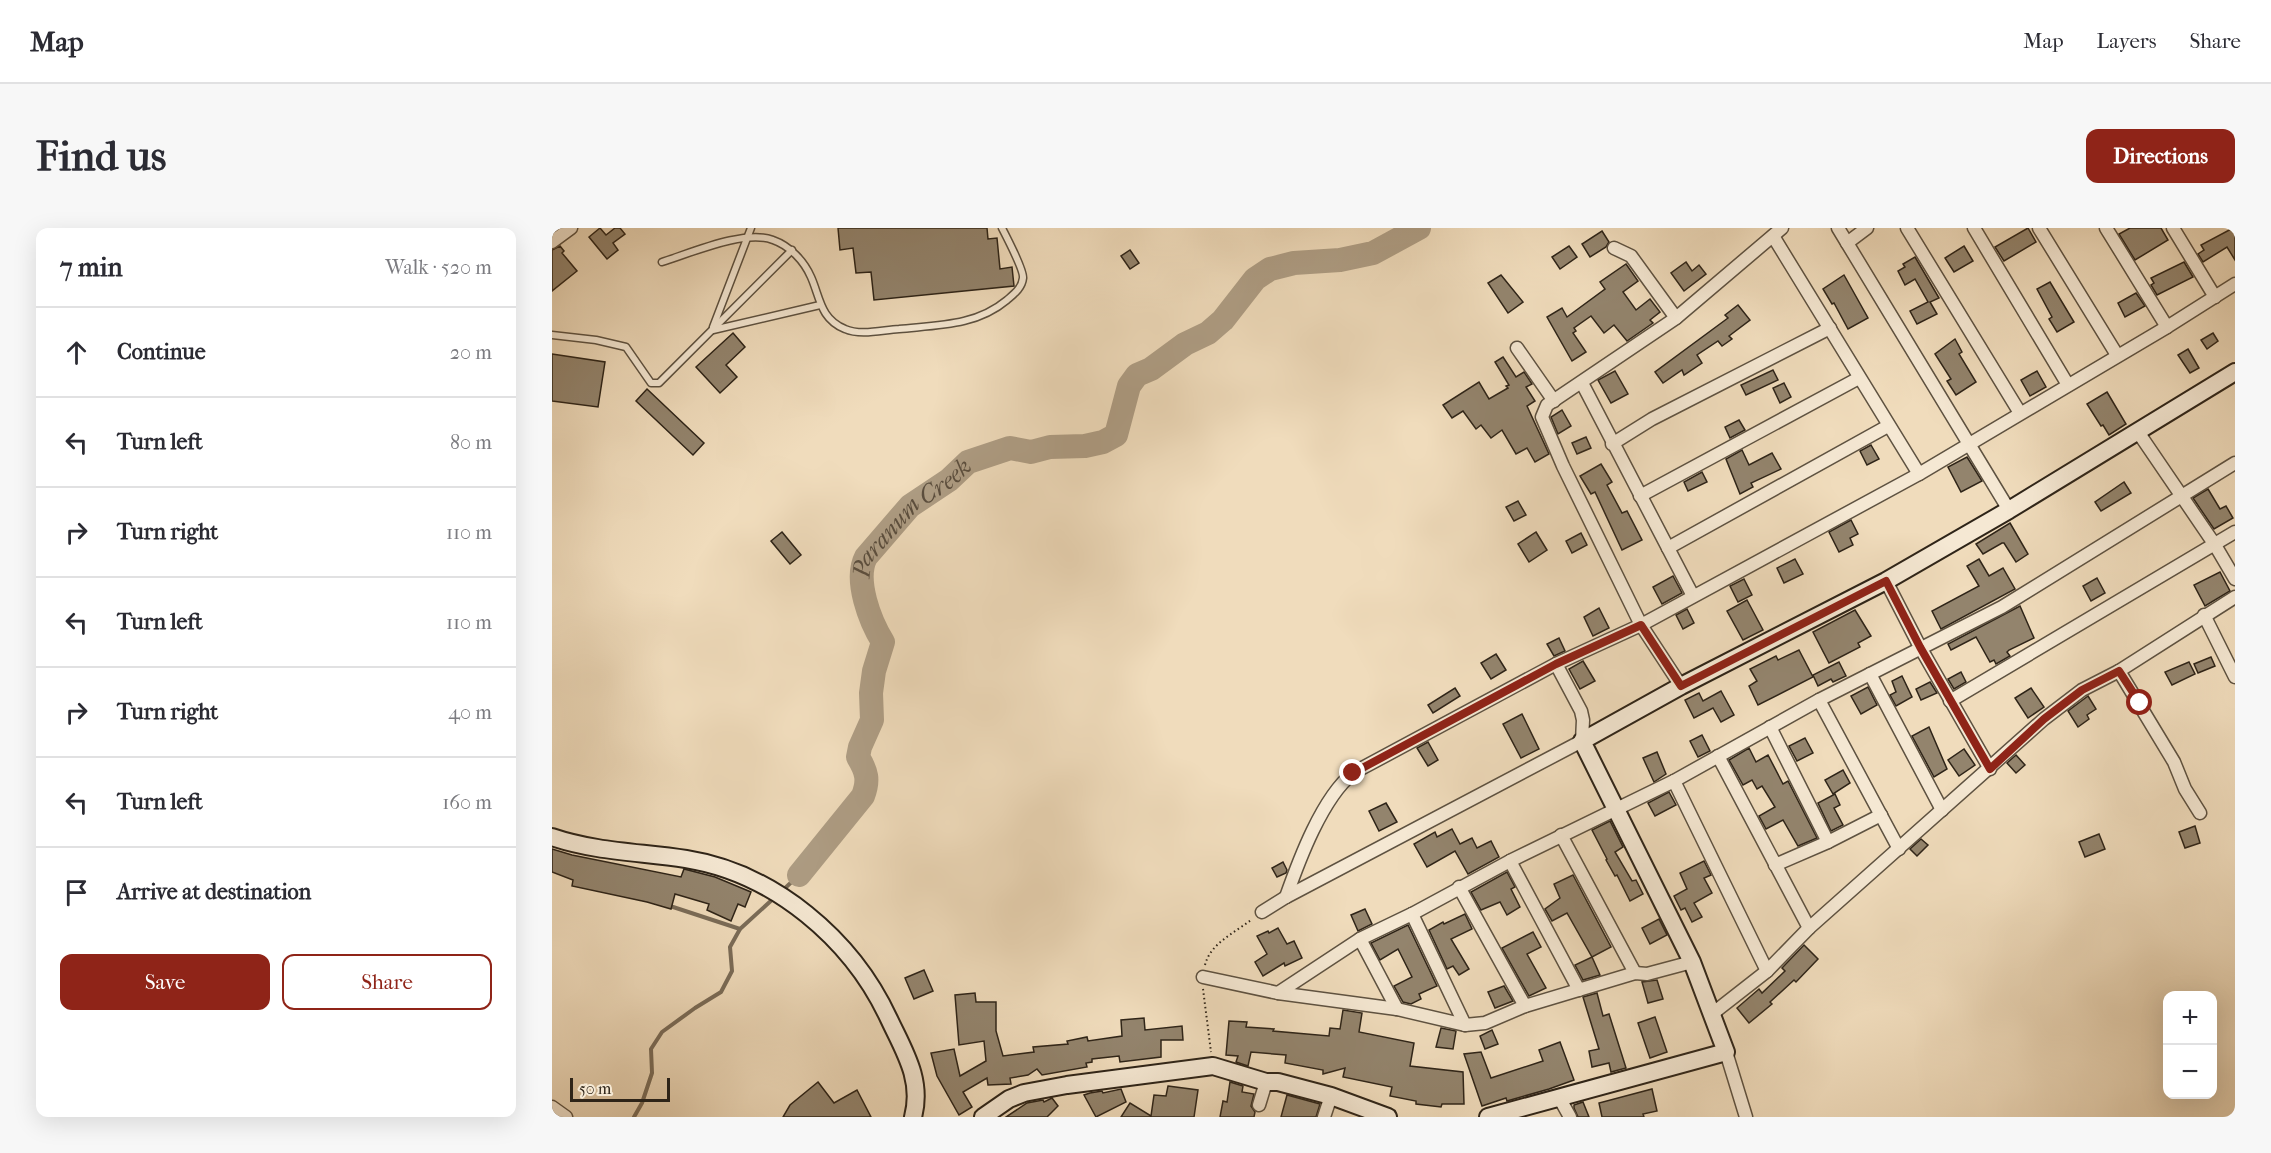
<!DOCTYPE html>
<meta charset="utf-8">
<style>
:root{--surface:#fff;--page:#f7f7f7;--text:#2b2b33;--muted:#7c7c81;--line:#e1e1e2;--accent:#8f2418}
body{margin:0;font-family:"IM FELL French Canon",serif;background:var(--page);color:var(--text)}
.controls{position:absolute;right:18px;bottom:18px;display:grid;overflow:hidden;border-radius:12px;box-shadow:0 6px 24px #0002}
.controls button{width:54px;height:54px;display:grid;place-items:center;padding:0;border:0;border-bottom:2px solid var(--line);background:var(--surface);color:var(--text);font:30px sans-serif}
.scale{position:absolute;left:18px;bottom:15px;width:100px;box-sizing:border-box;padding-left:6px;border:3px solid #2e2418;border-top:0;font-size:16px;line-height:21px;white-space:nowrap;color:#2e2418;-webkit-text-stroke:4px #f5e8d3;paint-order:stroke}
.stop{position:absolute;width:18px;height:18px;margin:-14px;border:4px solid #8f2418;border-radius:50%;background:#fff}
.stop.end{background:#8f2418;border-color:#fff;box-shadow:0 2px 6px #0008}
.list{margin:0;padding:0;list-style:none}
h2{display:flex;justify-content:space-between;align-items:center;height:78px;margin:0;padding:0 24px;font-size:26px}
h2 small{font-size:20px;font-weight:400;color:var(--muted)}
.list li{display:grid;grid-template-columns:39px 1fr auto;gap:18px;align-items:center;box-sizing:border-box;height:90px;padding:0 24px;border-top:2px solid var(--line)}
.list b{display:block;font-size:22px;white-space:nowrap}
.list em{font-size:20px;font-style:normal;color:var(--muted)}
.actions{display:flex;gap:12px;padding:18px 24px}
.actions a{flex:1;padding:14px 0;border:2px solid var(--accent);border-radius:12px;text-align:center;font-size:21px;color:var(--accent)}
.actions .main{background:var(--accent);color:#fff}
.icon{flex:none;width:33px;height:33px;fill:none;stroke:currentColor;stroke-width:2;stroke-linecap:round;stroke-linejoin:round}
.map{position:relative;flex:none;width:1683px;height:889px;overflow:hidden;border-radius:12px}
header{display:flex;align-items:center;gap:36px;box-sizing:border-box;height:84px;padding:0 30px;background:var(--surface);border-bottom:2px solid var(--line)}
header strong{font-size:28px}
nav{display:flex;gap:33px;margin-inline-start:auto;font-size:21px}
.intro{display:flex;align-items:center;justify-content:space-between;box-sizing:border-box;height:144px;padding:0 36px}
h1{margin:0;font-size:42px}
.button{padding:15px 27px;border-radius:12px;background:var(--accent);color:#fff;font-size:21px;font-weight:700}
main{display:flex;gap:36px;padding:0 36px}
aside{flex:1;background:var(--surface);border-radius:12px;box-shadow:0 6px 24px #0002}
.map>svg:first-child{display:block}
</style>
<header>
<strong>Map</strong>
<nav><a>Map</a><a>Layers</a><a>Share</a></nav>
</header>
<div class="intro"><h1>Find us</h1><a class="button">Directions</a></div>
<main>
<aside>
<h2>7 min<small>Walk · 520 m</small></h2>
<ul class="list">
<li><svg class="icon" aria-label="ahead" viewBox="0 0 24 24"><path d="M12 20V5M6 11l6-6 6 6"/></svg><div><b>Continue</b></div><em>20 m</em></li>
<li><svg class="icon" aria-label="left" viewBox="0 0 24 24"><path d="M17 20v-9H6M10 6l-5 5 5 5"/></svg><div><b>Turn left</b></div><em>80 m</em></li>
<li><svg class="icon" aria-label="right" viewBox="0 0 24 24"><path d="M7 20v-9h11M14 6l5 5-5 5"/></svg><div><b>Turn right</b></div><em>110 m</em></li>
<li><svg class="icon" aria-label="left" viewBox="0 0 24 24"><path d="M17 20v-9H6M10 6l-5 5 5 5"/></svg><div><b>Turn left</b></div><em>110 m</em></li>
<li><svg class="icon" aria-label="right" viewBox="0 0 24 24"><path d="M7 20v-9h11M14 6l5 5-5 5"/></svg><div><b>Turn right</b></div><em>40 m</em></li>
<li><svg class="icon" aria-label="left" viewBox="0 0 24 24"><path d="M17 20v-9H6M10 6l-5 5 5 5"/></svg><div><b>Turn left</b></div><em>160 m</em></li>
<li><svg class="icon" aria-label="arrive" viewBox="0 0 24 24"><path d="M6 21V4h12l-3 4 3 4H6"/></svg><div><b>Arrive at destination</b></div></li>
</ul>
<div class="actions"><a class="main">Save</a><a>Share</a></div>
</aside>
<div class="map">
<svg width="1683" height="889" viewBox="0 0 1683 889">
<rect width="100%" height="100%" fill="#f0dcbc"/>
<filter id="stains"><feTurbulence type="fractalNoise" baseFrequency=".00333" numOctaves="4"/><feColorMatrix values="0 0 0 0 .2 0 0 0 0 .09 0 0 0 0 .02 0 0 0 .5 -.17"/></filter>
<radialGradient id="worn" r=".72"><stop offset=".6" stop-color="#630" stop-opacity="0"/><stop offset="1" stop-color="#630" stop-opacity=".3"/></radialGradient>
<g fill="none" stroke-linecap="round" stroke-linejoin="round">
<g stroke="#7b6d59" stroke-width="4">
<polyline points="230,663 247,647"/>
<polyline points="115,677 188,701"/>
<polyline points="82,889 90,875 100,845 99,821 110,804 143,780 169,764 180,743 178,719 188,701 222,670"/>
</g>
<path stroke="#ae9d84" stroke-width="24" id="s1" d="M247,647L311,568C317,552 315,544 306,529L308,519L320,492L319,465L322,443L331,414C318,393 302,352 314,329L358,278L397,252L416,234L458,220L479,224L498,219L533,218L551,214L564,207L577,158L585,147L599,141L633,116L656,105L671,92L703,51L718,41L742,35L788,32L821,25L867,0"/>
</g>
<g fill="#93846d" stroke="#2e2418" stroke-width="1.5">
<polygon points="48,0 54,7 63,0 68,0 73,6 61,15 66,22 55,31 37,9"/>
<polygon points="286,0 435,0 436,11 445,10 448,41 460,39 462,58 322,72 319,44 304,45 301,20 288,22"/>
<polygon points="1476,0 1484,14 1452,33 1443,19"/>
<polygon points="1578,0 1609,0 1616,12 1583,32 1567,6"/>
<polygon points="1681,0 1683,0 1683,32 1675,19 1651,34 1646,26 1652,22 1649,17"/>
<polygon points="1050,3 1057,14 1054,19 1038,29 1030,16"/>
<polygon points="8,18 12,23 10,25 25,43 0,63 0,22"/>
<polygon points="1017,18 1025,29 1008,41 1000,29"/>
<polygon points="1412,18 1421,33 1402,44 1393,30"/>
<polygon points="578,22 587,35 578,41 569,28"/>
<polygon points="1363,29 1387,70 1378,74 1385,86 1365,96 1358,83 1376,74 1363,51 1353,57 1346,43 1353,39 1351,36"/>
<polygon points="1134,34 1140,43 1147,37 1154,46 1132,63 1119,45"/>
<polygon points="1632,34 1641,49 1605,67 1599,57 1602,55 1599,50"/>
<polygon points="1074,36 1086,53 1071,64 1084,82 1098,71 1108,84 1098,92 1101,95 1075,113 1062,97 1052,105 1039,88 1022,100 1024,103 1021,105 1034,124 1020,133 995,89 1010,80 1015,89 1053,61 1048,54"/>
<polygon points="949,47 971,74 956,85 936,55"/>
<polygon points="1292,47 1316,90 1296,101 1282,75 1280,76 1271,61"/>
<polygon points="1498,54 1522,94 1505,104 1497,91 1500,89 1485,61"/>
<polygon points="1584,65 1593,78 1573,89 1566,75"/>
<polygon points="1186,77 1198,92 1177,108 1180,111 1170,118 1166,113 1145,127 1150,135 1132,147 1130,142 1111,155 1103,144 1176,90 1173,87"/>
<polygon points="181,105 193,119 174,137 185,149 168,165 144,139"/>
<polygon points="1661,105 1666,113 1655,121 1649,112"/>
<polygon points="1403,111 1410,124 1407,126 1424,154 1404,167 1395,153 1399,151 1383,126"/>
<polygon points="1636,121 1647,140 1638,145 1626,127"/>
<polygon points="0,126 53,134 46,179 0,173"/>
<polygon points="951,129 964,149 972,144 980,156 974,159 983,173 975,178 997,226 983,234 975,220 964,226 950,202 939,210 929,197 924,201 911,183 900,190 891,177 927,154 937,171 956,160 954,158 957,157 943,134"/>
<polygon points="1221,142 1226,152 1194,167 1189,157"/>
<polygon points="1063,143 1076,166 1059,175 1046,152"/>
<polygon points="1485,143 1494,159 1478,168 1469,152"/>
<polygon points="1232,155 1239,169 1228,175 1221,160"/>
<polygon points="95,161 152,215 141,227 84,173"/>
<polygon points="1555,164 1574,196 1557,207 1551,197 1549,198 1535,176"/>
<polygon points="1010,182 1019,198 1006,206 999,189"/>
<polygon points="1187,192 1193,202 1178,210 1173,199"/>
<polygon points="1034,209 1039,220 1025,226 1020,215"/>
<polygon points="1319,217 1327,231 1315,237 1308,223"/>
<polygon points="1190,222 1197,237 1220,225 1229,241 1199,255 1201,259 1188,266 1174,231"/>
<polygon points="1415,229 1430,253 1409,264 1396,239"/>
<polygon points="1049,236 1060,254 1055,257 1070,285 1075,283 1090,312 1070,322 1043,264 1039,266 1028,248"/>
<polygon points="1150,244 1155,254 1136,263 1132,254"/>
<polygon points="1572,254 1579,265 1549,283 1543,274"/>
<polygon points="1656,261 1668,281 1674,278 1681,290 1662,301 1641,270"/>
<polygon points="966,273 974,287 962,293 954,279"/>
<polygon points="1299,292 1306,306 1298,310 1301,317 1287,324 1277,304"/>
<polygon points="1458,295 1476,326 1464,334 1452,315 1450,315 1431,326 1424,316"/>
<polygon points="230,304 249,327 238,336 219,313"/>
<polygon points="984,304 995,322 977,334 966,316"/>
<polygon points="1029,305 1035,317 1020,325 1014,313"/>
<polygon points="1243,331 1251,346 1232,355 1225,340"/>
<polygon points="1427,331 1437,348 1451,340 1463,361 1389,401 1380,383 1427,358 1415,338"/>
<polygon points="1668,344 1678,363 1653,378 1642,357"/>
<polygon points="1121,348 1130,365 1110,376 1101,359"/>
<polygon points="1545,350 1553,365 1539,373 1531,358"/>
<polygon points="1192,351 1200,367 1186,374 1178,358"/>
<polygon points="1195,372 1211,402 1191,412 1175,383"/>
<polygon points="1468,378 1482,410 1457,422 1455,424 1458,428 1444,436 1442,432 1438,434 1424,409 1399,422 1396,416"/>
<polygon points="1047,380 1057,400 1041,408 1032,389"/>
<polygon points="1135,381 1142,395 1131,401 1124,387"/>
<polygon points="1303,382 1319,408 1306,415 1308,419 1277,435 1261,404"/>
<polygon points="1007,410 1013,423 1002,428 995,416"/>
<polygon points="1247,422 1261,449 1206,477 1197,458 1205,453 1198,441 1224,428 1226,432"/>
<polygon points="944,426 954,442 939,451 929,435"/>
<polygon points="1659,429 1663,438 1646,445 1642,436"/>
<polygon points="1031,433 1043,453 1028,461 1017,441"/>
<polygon points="1287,434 1294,448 1281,454 1279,451 1266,458 1261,447"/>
<polygon points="1637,434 1643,446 1620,457 1613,444"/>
<polygon points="1409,444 1414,454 1402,461 1396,451"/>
<polygon points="1350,448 1360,469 1344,478 1338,467 1344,464 1340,453"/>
<polygon points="1378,454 1385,465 1369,472 1364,461"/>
<polygon points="1316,459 1325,477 1309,486 1299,468"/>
<polygon points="903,460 908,468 881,485 876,477"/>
<polygon points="1479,460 1492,479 1476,490 1463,470"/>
<polygon points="1169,463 1182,487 1169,494 1161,480 1142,490 1133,472 1147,465 1151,473"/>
<polygon points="1536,468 1544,481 1535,487 1537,491 1526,499 1516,483"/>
<polygon points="970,486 987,521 969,530 951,496"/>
<polygon points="1377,499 1395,541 1382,549 1360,508"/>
<polygon points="1150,507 1158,523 1146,529 1138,513"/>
<polygon points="1253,510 1261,525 1245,533 1237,518"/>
<polygon points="876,514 886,532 876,538 865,520"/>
<polygon points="1197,520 1204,534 1216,527 1231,556 1236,553 1265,610 1246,618 1231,592 1214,601 1207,588 1223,579 1210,558 1205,561 1200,552 1191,557 1177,532"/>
<polygon points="1412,521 1423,537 1407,548 1396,532"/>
<polygon points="1105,524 1114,546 1102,554 1091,530"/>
<polygon points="1464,527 1473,537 1464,545 1455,535"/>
<polygon points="1291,542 1298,555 1281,566 1273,552"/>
<polygon points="1117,564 1124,577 1103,588 1096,575"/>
<polygon points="1283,566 1288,577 1282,580 1291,597 1279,603 1266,575"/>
<polygon points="834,575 845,594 827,603 817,583"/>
<polygon points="1058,593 1071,619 1063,624 1080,653 1084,652 1091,666 1078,673 1065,647 1063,648 1054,632 1055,631 1040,602"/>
<polygon points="1643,598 1648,615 1633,620 1627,604"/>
<polygon points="900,601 908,616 920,610 925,620 939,613 947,629 916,646 903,623 875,639 862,616 883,604 885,609"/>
<polygon points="1547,606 1553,621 1533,629 1527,614"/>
<polygon points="1369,611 1376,617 1365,628 1358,621"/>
<polygon points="0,621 20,627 129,649 132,641 163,649 199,664 193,679 186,676 179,693 155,682 157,676 123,666 119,681 95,674 20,658 21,652 0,644"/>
<polygon points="1152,633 1159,647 1152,650 1160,665 1142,675 1150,689 1140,694 1133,680 1129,682 1122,668 1135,661 1128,645"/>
<polygon points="731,634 735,642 734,645 725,649 720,640"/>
<polygon points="955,644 963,659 959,661 968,679 955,687 948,674 929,682 919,664"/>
<polygon points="1021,647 1059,719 1040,729 1015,685 1000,693 993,681 1008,670 1002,656"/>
<polygon points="813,681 820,696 806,703 799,687"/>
<polygon points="913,686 920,701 899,711 917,741 907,747 901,738 895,741 877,702 891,694 892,696"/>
<polygon points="1107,691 1115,707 1098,716 1090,700"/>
<polygon points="856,697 885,758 867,766 869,771 859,776 851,774 842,758 860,749 846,721 828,732 819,715"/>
<polygon points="726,700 735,716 742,713 750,730 733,738 732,735 711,748 703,734 715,726 705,708 716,703 717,705"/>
<polygon points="981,704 989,719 975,726 994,760 977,768 950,720"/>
<polygon points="1252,717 1266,731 1244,754 1242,752 1218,774 1220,776 1197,795 1185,780 1207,761 1210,765 1233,743 1230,740"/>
<polygon points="1040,729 1048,747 1031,752 1023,737"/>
<polygon points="372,742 381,763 362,771 353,750"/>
<polygon points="1105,752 1111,771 1096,775 1090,754"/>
<polygon points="952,758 961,773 943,780 936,764"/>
<polygon points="423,765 424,774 444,774 444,803 451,828 482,824 481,819 516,816 515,813 535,809 536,813 570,808 569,792 592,790 593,802 630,798 631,812 609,812 609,829 568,834 567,828 540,831 540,834 534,835 535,839 490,847 485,841 476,847 458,850 459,856 436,857 435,850 411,864 420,879 407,887 385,848 379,825 402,821 408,848 434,833 432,813 407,817 403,767"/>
<polygon points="1045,765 1051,788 1057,786 1074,840 1059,844 1057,835 1040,839 1037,823 1047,821 1031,769"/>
<polygon points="791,782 810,785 807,804 862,815 858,838 911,844 912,876 890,876 889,879 864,876 864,873 838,868 840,859 791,849 793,840 771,846 771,842 733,835 734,827 699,824 696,838 684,834 686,828 674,827 677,793 695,794 694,799 722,801 721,803 777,808 778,800 788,801"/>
<polygon points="1103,789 1115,824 1098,830 1086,795"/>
<polygon points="889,800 904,803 901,821 884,819"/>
<polygon points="940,802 946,816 933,821 928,808"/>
<polygon points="1008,814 1022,852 997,861 955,873 954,870 930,878 912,826 929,824 939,850 991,833 987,822"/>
<polygon points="266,854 282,875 305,862 319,889 231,889 238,877"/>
<polygon points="678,854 691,858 690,864 702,866 699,878 703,884 702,889 668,889 671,873 675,874"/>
<polygon points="616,858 646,862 642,889 569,889 578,875 599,888 602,867 614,868"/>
<polygon points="569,861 574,874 544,889 532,867 538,865 550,863 551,865"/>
<polygon points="1100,861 1105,883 1091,886 1092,889 1050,889 1047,875"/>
<polygon points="735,867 768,876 764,889 729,889"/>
<polygon points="500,870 506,878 495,889 454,889 475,875 491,872 492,874"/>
<polygon points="1031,874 1037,889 1026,889 1022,880 1022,877"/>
</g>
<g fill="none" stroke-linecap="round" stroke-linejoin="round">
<g stroke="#5e5241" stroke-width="9">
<g id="lane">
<path d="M110,34C139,25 193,1 221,12C238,18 252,33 259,49C268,69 268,91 293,101C309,108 330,102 347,101C386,97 424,98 455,72C462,66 470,60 471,50C472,42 455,10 450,0"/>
<polyline points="161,99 199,0"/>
<polyline points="161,102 268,77"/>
<polyline points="0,107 44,112 74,119 99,155 107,155 240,22"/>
</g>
</g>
<g stroke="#5e5241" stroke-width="15">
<g id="street">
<polyline points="1286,0 1457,282"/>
<polyline points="1355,0 1468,185"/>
<polyline points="1422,0 1516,157"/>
<polyline points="1487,0 1565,127"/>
<polyline points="1554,0 1615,99"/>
<polyline points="1621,0 1663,69"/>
<polyline points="1221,8 1367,246"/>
<polyline points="0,14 19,0"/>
<polyline points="1295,15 1315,0"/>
<polyline points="1062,20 1079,28 1124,90"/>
<polyline points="965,120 1002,173"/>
<polyline points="1030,155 1141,368"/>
<polyline points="1586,204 1663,317 1683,351"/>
<polyline points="1060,216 1100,191 1278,100"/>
<polyline points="1088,268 1307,150"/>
<polyline points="1116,320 1336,198"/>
<polyline points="1334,353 1368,419 1438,541"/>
<polyline points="1652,387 1683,449"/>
<polyline points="1567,443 1622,534 1633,561 1648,585"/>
<polyline points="1318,446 1390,582"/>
<polyline points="1129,458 1089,397 1011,238 990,189 995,177 1124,90 1230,0"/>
<polyline points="1267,472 1347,621"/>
<polyline points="1398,473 1683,304"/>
<polyline points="1218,499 1276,614"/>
<polyline points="1166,528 1257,700"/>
<polyline points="1122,553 1215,743"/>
<polyline points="1009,607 1083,745"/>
<polyline points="958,633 1027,762"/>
<polyline points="1223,637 1276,614 1329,587"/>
<polyline points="907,659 973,778"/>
<path d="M734,669C747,632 770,570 801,545L1004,436L1089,397L1367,246L1615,99L1683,56"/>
<polyline points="710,684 734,669 1030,513 1031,492 1029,483 1004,436"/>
<polyline points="860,686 913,797"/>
<polyline points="808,711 845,781"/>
<polyline points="651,749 726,765 845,781 913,797 933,795 973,778 1083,745 1095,746 1140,734"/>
<polyline points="726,765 808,711 860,686 958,633 1122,553 1267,472 1450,379 1683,235"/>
<polyline points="1160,786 1215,743 1257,700 1492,491 1530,462 1567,443 1683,369"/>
<polyline points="1174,824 1194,889"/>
<polyline points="1008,871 1018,889"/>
<polyline points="707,877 714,854"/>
<polyline points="0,879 14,889"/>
<polyline points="772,889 779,868"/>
</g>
</g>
<g stroke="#2e2418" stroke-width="20">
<g id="secondary">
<path d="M0,609C44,624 89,624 134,631C222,645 300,711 337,791C352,823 371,852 361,889"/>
<polyline points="431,889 457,871 472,865 515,857 661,838 714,854 726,854 779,868 836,889"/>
<polyline points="936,889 1174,824 1140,734 1030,513 1129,458 1334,353 1457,282 1683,144"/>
</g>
</g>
<g stroke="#2e2418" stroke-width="2" stroke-dasharray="1.5 3" stroke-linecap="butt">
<path d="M653,737C658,716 682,705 699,692"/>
<polyline points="651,761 659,824"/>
</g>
<use href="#lane" stroke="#f5e8d3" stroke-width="6"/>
<use href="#street" stroke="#f5e8d3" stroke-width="12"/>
<use href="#secondary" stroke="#f5e8d3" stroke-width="16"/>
</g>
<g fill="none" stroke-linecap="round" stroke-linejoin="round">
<polyline stroke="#8f2418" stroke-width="8" points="801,545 1004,436 1089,397 1129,458 1334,353 1368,419 1438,541 1492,491 1530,462 1567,443 1588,475"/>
</g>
<g text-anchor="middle" stroke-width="5" stroke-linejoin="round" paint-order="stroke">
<g font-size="24" font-style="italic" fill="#5b4e3e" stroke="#f5e8d3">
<text dy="8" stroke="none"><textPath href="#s1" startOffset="411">Paranum Creek</textPath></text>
</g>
</g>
<rect width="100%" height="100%" filter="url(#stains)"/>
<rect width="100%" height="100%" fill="url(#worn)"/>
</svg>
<div class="controls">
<button>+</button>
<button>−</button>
</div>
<div class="scale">50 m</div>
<div class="stop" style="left:1588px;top:475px"></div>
<div class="stop end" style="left:801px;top:545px"></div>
</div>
</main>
